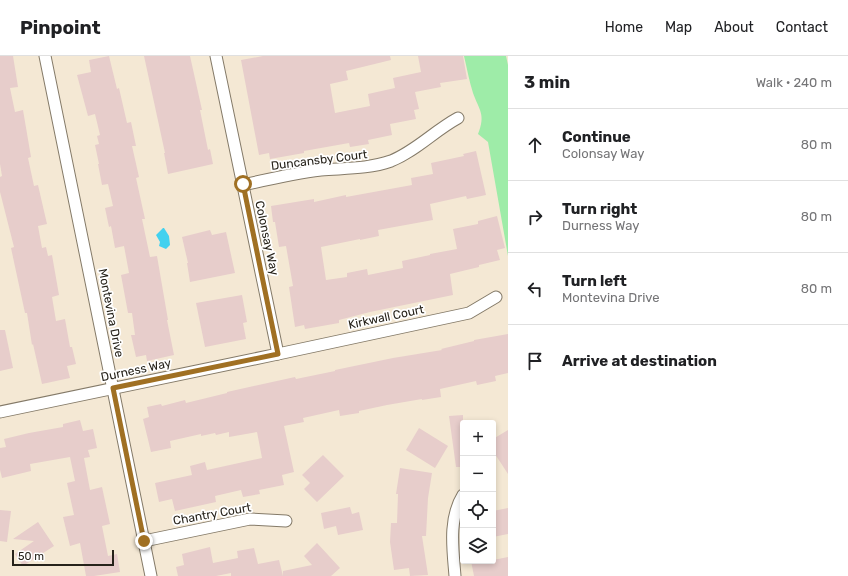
<!DOCTYPE html>
<meta charset="utf-8">
<style>
:root{--surface:#fff;--page:#f6f6f6;--text:#202124;--muted:#757577;--line:#e0e0e0}
body{margin:0;font-family:Rubik,sans-serif;background:var(--page);color:var(--text)}
.controls{position:absolute;right:12px;bottom:12px;display:grid;overflow:hidden;border-radius:4px;box-shadow:0 2px 6px #0003}
.controls button{width:36px;height:36px;display:grid;place-items:center;padding:0;border:0;border-bottom:1px solid var(--line);background:var(--surface);color:var(--text);font:20px sans-serif}
.scale{position:absolute;left:12px;bottom:10px;width:102px;box-sizing:border-box;padding-left:4px;border:2px solid #26221a;border-top:0;font-size:11px;line-height:14px;white-space:nowrap;color:#26221a;-webkit-text-stroke:3px #fff;paint-order:stroke}
.stop{position:absolute;width:12px;height:12px;margin:-9px;border:3px solid #a07023;border-radius:50%;background:#fff}
.stop.end{background:#a07023;border-color:#fff;box-shadow:0 1px 4px #0008}
.list{margin:0;padding:0;list-style:none}
h2{display:flex;justify-content:space-between;align-items:center;height:52px;margin:0;padding:0 16px;font-size:17px}
h2 small{font-size:13px;font-weight:400;color:var(--muted)}
.list li{display:grid;grid-template-columns:26px 1fr auto;gap:12px;align-items:center;box-sizing:border-box;height:72px;padding:0 16px;border-top:1px solid var(--line)}
.list b{display:block;font-size:15px;white-space:nowrap}
.list p{margin:0;font-size:13px;white-space:nowrap;color:var(--muted)}
.list em{font-size:13px;font-style:normal;color:var(--muted)}
.icon{flex:none;width:22px;height:22px;fill:none;stroke:currentColor;stroke-width:2;stroke-linecap:round;stroke-linejoin:round}
.map{position:relative;flex:none;width:508px;height:520px;overflow:hidden}
header{display:flex;align-items:center;gap:24px;box-sizing:border-box;height:56px;padding:0 20px;background:var(--surface);border-bottom:1px solid var(--line)}
header strong{font-size:19px}
nav{display:flex;gap:22px;margin-inline-start:auto;font-size:14px}
main{display:flex}
aside{flex:1;background:var(--surface)}
.map>svg:first-child{display:block}
</style>
<header>
<strong>Pinpoint</strong>
<nav><a>Home</a><a>Map</a><a>About</a><a>Contact</a></nav>
</header>
<main>
<div class="map">
<svg width="508" height="520" viewBox="0 0 508 520">
<rect width="100%" height="100%" fill="#f4e8d4"/>
<path fill="#9eeca8" d="M464,0H506L508,9V200L488,86L478,78C486,58 479,54 473,37C469,25 467,12 464,0Z"/>
<polygon fill="#42d1ef" points="163,172 164,172 169,180 170,189 166,193 159,190 160,186 156,179"/>
<g fill="#e7cdcb">
<polygon points="0,0 13,0 18,31 10,32 15,56 23,54 31,101 28,102 34,130 38,129 47,168 38,170 42,192 46,191 48,200 52,199 59,239 52,241 56,265 65,263 70,291 72,291 76,308 67,310 70,322 42,328 33,288 32,289 27,257 25,257 11,192 14,191 0,136 0,121 2,120 0,108"/>
<polygon points="109,0 117,33 119,32 127,67 131,66 136,90 132,90 139,121 136,122 145,163 142,163 150,201 157,200 168,264 167,264 174,299 147,305 146,299 136,301 131,279 135,279 132,257 128,257 121,219 129,217 124,190 115,192 111,170 109,171 105,152 113,150 108,128 102,129 98,108 99,108 95,89 99,88 97,80 100,79 95,58 88,60 77,19 91,16 89,4"/>
<polygon points="144,0 190,0 202,54 200,54 208,94 210,93 213,108 168,118 164,97 165,97"/>
<polygon points="263,0 390,0 391,4 346,15 348,24 330,28 335,57 370,50 368,38 395,32 393,22 421,16 418,0 463,0 467,23 440,27 441,31 415,36 419,53 414,54 416,63 390,68 392,79 368,84 369,88 350,91 349,87 304,95 304,97 270,103 269,97 259,99 241,4"/>
<polygon points="476,95 486,139 467,143 466,140 430,148 433,164 378,174 379,180 360,184 360,183 321,191 326,224 347,221 347,217 367,213 368,219 403,212 402,205 430,199 430,198 457,193 453,173 478,168 478,165 497,160 505,192 497,194 500,204 479,209 479,211 450,218 453,239 370,256 339,264 339,267 305,273 304,269 295,271 289,231 293,230 286,190 279,191 275,166 273,166 271,150 314,143 314,146 346,139 346,141 412,129 411,122 433,118 431,107 464,100 463,98"/>
<polygon points="210,174 212,179 226,176 235,217 190,226 187,207 188,207 182,181"/>
<polygon points="242,239 247,266 243,267 246,283 205,291 196,247"/>
<polygon points="0,274 5,274 13,312 0,315"/>
<polygon points="508,278 508,317 495,320 496,325 477,329 476,325 440,333 441,341 422,344 422,343 387,349 359,355 359,357 340,360 339,354 303,362 304,366 284,370 294,416 282,419 284,429 259,434 260,438 243,441 241,434 215,440 216,446 175,455 172,443 159,446 155,427 192,419 190,410 205,406 207,414 262,402 257,376 229,381 229,376 216,379 215,377 201,380 201,378 170,385 171,392 151,396 143,363 149,361 147,351 161,348 162,350 185,344 186,347 227,337 227,336 295,321 296,323 335,315 335,314 393,302 442,294 441,293 474,285 474,284"/>
<polygon points="463,359 463,411 456,411 449,360"/>
<polygon points="80,364 83,375 93,373 97,392 88,394 90,401 84,402 90,434 102,431 110,468 102,470 108,500 117,498 120,516 94,520 86,520 80,487 70,490 63,461 74,459 67,427 75,425 70,401 30,408 31,415 2,422 0,414 0,392 6,391 4,383 29,377 63,371 63,368"/>
<polygon points="419,372 448,390 435,412 406,394"/>
<polygon points="508,374 508,418 493,395 493,383"/>
<polygon points="323,399 344,420 317,446 304,433 310,427 302,419"/>
<polygon points="400,412 432,417 428,442 426,480 422,480 428,519 410,520 409,512 394,514 390,486 391,467 397,467 398,438 396,438"/>
<polygon points="350,451 352,458 359,456 363,474 338,479 336,470 324,473 321,457"/>
<polygon points="508,452 508,478 493,481 493,455"/>
<polygon points="0,454 11,455 7,486 0,485"/>
<polygon points="38,466 54,490 23,510 15,498 34,485 13,483"/>
<polygon points="317,487 340,512 331,520 283,520 283,515 312,509 304,500"/>
<polygon points="210,491 213,507 238,502 237,495 254,492 258,508 279,504 283,520 231,520 231,517 216,520 178,520 176,511 184,509 182,498"/>
<polygon points="508,501 508,520 474,520 471,505 493,505 493,504"/>
</g>
<g fill="none" stroke-linecap="round" stroke-linejoin="round">
<g stroke="#847a68" stroke-width="13">
<g id="minor">
<polyline points="45,0 151,520"/>
<polyline points="216,0 278,298"/>
<path d="M243,129C269,123 295,117 321,114C345,112 368,113 391,105C416,95 434,75 458,62"/>
<polyline points="0,356 278,298 469,257 496,241"/>
<polyline points="144,485 250,463 286,465"/>
<path d="M455,520C453,494 448,463 463,439"/>
</g>
</g>
<use href="#minor" stroke="#fff" stroke-width="11"/>
</g>
<g fill="none" stroke-linecap="round" stroke-linejoin="round">
<polyline stroke="#a07023" stroke-width="5" points="144,485 113,332 278,298 243,128"/>
</g>
<g text-anchor="middle" stroke-width="3.5" stroke-linejoin="round" paint-order="stroke">
<g font-size="12" fill="#26221a" stroke="#fff">
<text transform="translate(319 104) rotate(-7)" y="4">Duncansby Court</text>
<text transform="translate(267 182) rotate(78)" y="4">Colonsay Way</text>
<text transform="translate(111 257) rotate(79)" y="4">Montevina Drive</text>
<text transform="translate(386 261) rotate(-12)" y="4">Kirkwall Court</text>
<text transform="translate(136 314) rotate(-12)" y="4">Durness Way</text>
<text transform="translate(212 458) rotate(-10)" y="4">Chantry Court</text>
</g>
</g>
</svg>
<div class="controls">
<button>+</button>
<button>−</button>
<button><svg class="icon" aria-label="locate" viewBox="0 0 24 24"><circle cx="12" cy="12" r="6"/><path d="M12 2v4M12 18v4M2 12h4M18 12h4"/></svg></button>
<button><svg class="icon" aria-label="layers" viewBox="0 0 24 24"><path d="M12 4l9 5-9 5-9-5zM3 14l9 5 9-5"/></svg></button>
</div>
<div class="scale">50 m</div>
<div class="stop" style="left:243px;top:128px"></div>
<div class="stop end" style="left:144px;top:485px"></div>
</div>
<aside>
<h2>3 min<small>Walk · 240 m</small></h2>
<ul class="list">
<li><svg class="icon" aria-label="ahead" viewBox="0 0 24 24"><path d="M12 20V5M6 11l6-6 6 6"/></svg><div><b>Continue</b><p>Colonsay Way</p></div><em>80 m</em></li>
<li><svg class="icon" aria-label="right" viewBox="0 0 24 24"><path d="M7 20v-9h11M14 6l5 5-5 5"/></svg><div><b>Turn right</b><p>Durness Way</p></div><em>80 m</em></li>
<li><svg class="icon" aria-label="left" viewBox="0 0 24 24"><path d="M17 20v-9H6M10 6l-5 5 5 5"/></svg><div><b>Turn left</b><p>Montevina Drive</p></div><em>80 m</em></li>
<li><svg class="icon" aria-label="arrive" viewBox="0 0 24 24"><path d="M6 21V4h12l-3 4 3 4H6"/></svg><div><b>Arrive at destination</b></div></li>
</ul>
</aside>
</main>
